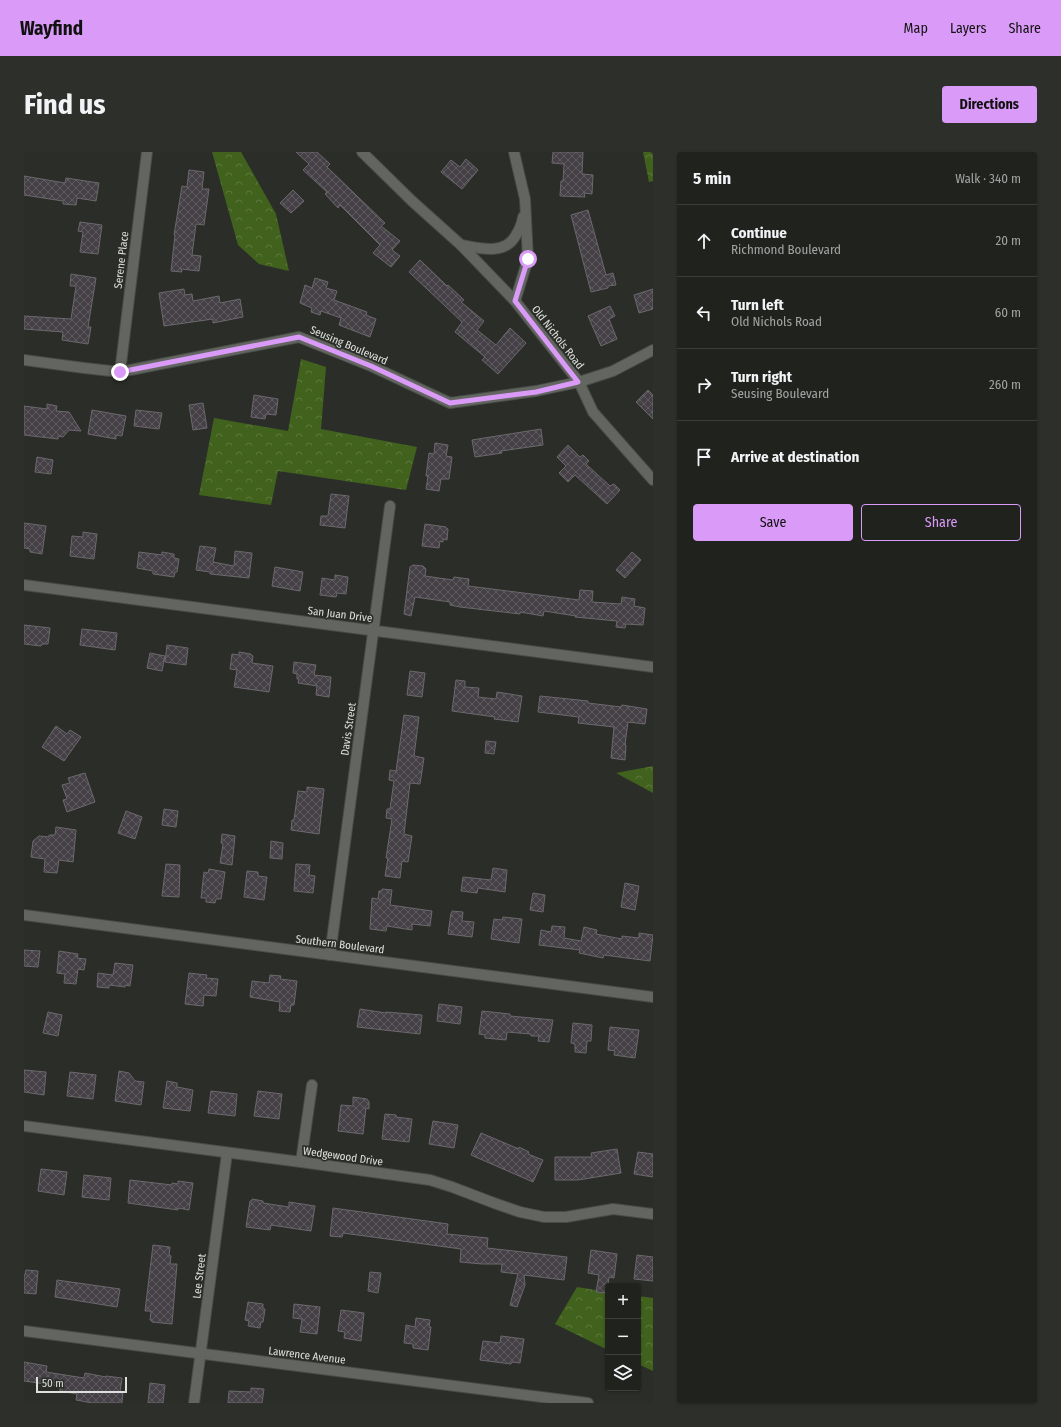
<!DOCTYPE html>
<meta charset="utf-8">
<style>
:root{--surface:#20221e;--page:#2d2f2b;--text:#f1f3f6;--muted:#a2a4a4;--line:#3d3f3c;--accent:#da9af7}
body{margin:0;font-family:"Fira Sans Condensed",sans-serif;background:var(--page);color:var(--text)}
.controls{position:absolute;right:12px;bottom:12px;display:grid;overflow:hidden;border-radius:4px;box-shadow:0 1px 3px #0004}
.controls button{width:36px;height:36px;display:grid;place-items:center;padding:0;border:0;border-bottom:1px solid var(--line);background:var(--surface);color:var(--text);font:20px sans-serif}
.scale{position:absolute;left:12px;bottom:10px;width:91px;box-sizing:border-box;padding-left:4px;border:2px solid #dde0dc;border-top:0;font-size:11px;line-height:14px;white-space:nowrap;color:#dde0dc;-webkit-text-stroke:3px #2b2e28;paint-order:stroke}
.stop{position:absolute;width:12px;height:12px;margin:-9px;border:3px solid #da9af7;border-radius:50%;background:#fff}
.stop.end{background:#da9af7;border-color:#fff;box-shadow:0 1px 4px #0008}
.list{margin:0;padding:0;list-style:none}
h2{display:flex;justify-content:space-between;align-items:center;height:52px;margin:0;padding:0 16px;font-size:17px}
h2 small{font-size:13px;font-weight:400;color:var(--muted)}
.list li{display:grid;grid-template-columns:26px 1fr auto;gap:12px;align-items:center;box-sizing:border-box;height:72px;padding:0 16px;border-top:1px solid var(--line)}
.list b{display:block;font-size:15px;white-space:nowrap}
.list p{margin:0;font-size:13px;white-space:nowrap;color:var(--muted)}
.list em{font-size:13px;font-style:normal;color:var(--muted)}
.actions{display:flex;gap:8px;padding:12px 16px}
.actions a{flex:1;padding:9px 0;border:1px solid var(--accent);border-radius:4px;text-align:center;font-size:14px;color:var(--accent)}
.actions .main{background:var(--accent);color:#111}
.icon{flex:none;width:22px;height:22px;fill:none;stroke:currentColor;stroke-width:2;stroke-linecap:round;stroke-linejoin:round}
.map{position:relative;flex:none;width:629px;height:1251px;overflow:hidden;border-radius:4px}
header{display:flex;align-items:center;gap:24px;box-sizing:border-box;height:56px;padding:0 20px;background:var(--accent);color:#111}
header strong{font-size:19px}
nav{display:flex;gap:22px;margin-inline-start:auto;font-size:14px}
.intro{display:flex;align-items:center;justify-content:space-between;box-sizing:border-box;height:96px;padding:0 24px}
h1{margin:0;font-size:28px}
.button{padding:10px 18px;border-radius:4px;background:var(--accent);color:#111;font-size:14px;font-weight:700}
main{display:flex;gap:24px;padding:0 24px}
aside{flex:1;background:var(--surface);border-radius:4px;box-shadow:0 1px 3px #0004}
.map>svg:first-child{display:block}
</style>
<header>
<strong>Wayfind</strong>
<nav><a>Map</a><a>Layers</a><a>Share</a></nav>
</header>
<div class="intro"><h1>Find us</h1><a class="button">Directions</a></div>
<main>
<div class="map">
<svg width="629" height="1251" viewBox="0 0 629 1251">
<defs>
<pattern id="forest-crowns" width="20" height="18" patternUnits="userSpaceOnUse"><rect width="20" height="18" fill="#41621d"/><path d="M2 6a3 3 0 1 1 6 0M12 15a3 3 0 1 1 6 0" fill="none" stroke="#5c783d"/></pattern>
<pattern id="building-cross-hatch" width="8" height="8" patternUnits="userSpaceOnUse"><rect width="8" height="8" fill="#444046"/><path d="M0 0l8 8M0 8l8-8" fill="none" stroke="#5f5b60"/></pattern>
</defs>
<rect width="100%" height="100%" fill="#2b2e28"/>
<g fill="url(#forest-crowns)">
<polygon points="188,0 217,0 252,62 265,119 235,112 214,93"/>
<polygon points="619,0 629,0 629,29 625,30"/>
<polygon points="277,207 302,215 297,277 393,295 382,338 254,319 247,353 175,343 190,266 264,279"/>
<polygon points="629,614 629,641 592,621 624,615"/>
<polygon points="553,1135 584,1140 584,1198 531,1172"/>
<polygon points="614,1144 629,1146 629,1219 614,1212"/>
</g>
<g fill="url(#building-cross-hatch)" stroke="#6c686e">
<polygon points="272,0 293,0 306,12 303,15 361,71 357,74 376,89 368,98 376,104 367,115 349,101 356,93 316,53 314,56 301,42 303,40 279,18 285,12"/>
<polygon points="529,0 559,0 558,22 569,23 568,42 560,41 561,45 536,44 537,29 539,29 540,12 528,11"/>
<polygon points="442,7 454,18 438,37 417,20 427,8 436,15"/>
<polygon points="165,18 180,20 178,37 185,37 180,73 172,72 168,103 177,104 175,119 157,117 158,120 147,119 151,83 150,83 158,34 163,35"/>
<polygon points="0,24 41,31 42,26 75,31 72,49 53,46 52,53 39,52 39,49 0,43"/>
<polygon points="269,38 280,49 267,61 256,51"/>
<polygon points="564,58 582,123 589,121 592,133 584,134 584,136 567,140 547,63"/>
<polygon points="56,70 78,73 74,102 56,100 59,80 54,79"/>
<polygon points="396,108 423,134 424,133 440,148 437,150 460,169 453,178 472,193 486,176 502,191 474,222 458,208 461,205 431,180 438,170 385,120"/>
<polygon points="47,122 72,126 64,175 67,175 64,192 38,188 39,180 0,177 0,164 47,167 52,134 46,134"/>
<polygon points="291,126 304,130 302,136 313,139 310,148 343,160 342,163 352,167 346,185 315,173 317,166 297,159 296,163 287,160 288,156 276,151 281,133 288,136"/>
<polygon points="160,137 161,143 168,142 169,149 195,144 196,151 216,147 219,165 189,171 189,167 140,174 135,141"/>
<polygon points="629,137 629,157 615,161 610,143"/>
<polygon points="586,154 591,164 585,167 593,187 577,194 564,164"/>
<polygon points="624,238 629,243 629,267 612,250"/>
<polygon points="230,243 254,247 252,263 242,262 241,267 227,265"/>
<polygon points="179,251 183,276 169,278 165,253"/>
<polygon points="23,252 33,254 32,259 45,260 57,279 45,278 39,285 34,284 34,287 0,283 0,254 23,257"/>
<polygon points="68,258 102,264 98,284 92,283 92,287 64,282"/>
<polygon points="112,258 138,261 135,277 110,274"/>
<polygon points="517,277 519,293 477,299 478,301 451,305 448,288"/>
<polygon points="411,291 424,293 422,304 428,305 425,327 417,327 415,339 402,337 404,324 402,324 405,301 410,302"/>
<polygon points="544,293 556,305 559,303 565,309 562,312 586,334 590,332 596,338 583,352 551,323 544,330 535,321 542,314 533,305"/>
<polygon points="13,305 29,308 27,322 11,320"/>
<polygon points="307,342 325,344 321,376 296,373 297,364 304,364"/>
<polygon points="0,371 22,374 18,402 6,400 6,397 0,396"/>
<polygon points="401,372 422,375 422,376 424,377 423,388 419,387 419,390 416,389 415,396 398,394"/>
<polygon points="59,380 73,382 70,407 46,404 48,384 59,385"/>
<polygon points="176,394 192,396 189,410 210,414 211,399 228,401 225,426 186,422 186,420 172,418"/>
<polygon points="115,400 138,403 138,400 150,402 150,406 155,407 153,420 151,420 150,425 129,422 129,419 113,416"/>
<polygon points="608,400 617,408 601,426 592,418"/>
<polygon points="389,413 399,414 402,417 401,424 429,428 430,425 445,427 444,434 555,448 556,438 569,439 568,450 597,452 598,445 611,447 610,454 621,456 619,473 602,472 601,476 592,475 593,469 551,465 552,464 520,459 519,464 496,460 496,462 436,455 426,453 426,450 391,445 387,464 380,462 386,415"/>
<polygon points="251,415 279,420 276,439 248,434"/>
<polygon points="311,423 324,425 322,442 313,441 312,445 296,443 298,426 311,428"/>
<polygon points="0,473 26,476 24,492 18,492 17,494 0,492"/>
<polygon points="58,477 93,481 91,498 56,493"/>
<polygon points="143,493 164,496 162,513 141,510"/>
<polygon points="215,500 227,502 227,503 229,504 228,511 249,514 245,540 210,535 213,518 206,517 208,502 215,503"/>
<polygon points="126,501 141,504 138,519 123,516"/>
<polygon points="270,510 292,513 290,523 307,525 305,545 292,543 293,534 274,531 275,527 273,527 273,522 269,521"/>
<polygon points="386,519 401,521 398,545 383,543"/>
<polygon points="432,528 441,529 441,535 455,536 454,545 472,547 473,540 498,544 494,570 470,567 471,565 428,559"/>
<polygon points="516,544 564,549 564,551 597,555 598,553 623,557 621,572 604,570 601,593 602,593 601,608 587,606 590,575 554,571 555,565 514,560"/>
<polygon points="380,563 395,565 390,604 400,606 396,632 386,631 380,682 388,684 384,710 378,709 376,726 361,724 364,706 362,706 368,667 362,666 363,657 366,657 370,629 365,628 366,618 372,619"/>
<polygon points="32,574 43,582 46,578 57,585 40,609 18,595"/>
<polygon points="462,589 472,590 470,602 461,601"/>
<polygon points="61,621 71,650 43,660 39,648 43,647 38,633 46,631 44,626"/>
<polygon points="283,635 300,637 295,682 267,678 268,668 270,668 274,639 283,640"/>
<polygon points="140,657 154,659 152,675 138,673"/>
<polygon points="102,659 118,665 111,687 94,681"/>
<polygon points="32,675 52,678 49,710 35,708 33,721 20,720 21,707 7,705 9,689 15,684 25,685 25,683 31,683"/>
<polygon points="198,682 211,684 208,713 196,711 199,692 197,691"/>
<polygon points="247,689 259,691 258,707 246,706"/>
<polygon points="142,712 156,713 155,745 138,744"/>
<polygon points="272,712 286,713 285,723 291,724 289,741 270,739"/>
<polygon points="469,716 483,718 481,740 454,736 453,741 437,739 439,725 467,728"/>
<polygon points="185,717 201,720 197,747 192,747 191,751 182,750 182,746 177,746 180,720 184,721"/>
<polygon points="223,719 234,720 234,724 243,725 240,748 220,745"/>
<polygon points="601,731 615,734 611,758 597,755"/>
<polygon points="358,737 368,738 366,753 408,759 406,774 388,772 388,778 363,774 362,779 346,777 348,746 354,747 355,739 358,739"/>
<polygon points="509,741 521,743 519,760 506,758"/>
<polygon points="428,759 439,760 438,769 450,770 448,785 424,782 427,761 428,761"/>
<polygon points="479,765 498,767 495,791 467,787 470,767 478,768"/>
<polygon points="528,774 541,775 540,786 557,789 560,775 573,778 572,782 598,787 598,784 615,786 615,781 629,783 626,809 580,803 579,806 555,801 556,798 515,793 517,778 527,780"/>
<polygon points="0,798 16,799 14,815 0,814"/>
<polygon points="35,799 54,802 53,806 62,807 60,818 54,817 52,832 40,831 41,822 33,821"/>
<polygon points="91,811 109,813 106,834 101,833 101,835 85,833 85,836 73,835 74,821 89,823"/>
<polygon points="165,821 183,823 182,826 194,827 192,844 180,843 179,854 161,852"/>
<polygon points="246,823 257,824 256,827 273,829 270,853 267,853 266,860 255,859 256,850 226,845 228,829 245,831"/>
<polygon points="415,852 438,855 436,872 413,869"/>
<polygon points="336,857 362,861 362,860 398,863 396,882 333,875"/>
<polygon points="458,859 486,862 486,864 529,868 525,890 514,889 515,884 507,884 507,882 483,880 482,888 461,886 461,883 455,882"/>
<polygon points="24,860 38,863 34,884 19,881"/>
<polygon points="549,871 568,873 567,889 563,889 562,901 551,900 551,892 547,891"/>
<polygon points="586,875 615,878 611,906 590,903 591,899 584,898"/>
<polygon points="0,918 22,920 20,943 0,940"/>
<polygon points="95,919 105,921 111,929 120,930 117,953 91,949"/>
<polygon points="46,920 72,923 69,947 43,944"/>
<polygon points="143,929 153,931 153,935 169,938 166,959 139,956"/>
<polygon points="187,939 213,942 211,964 184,961"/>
<polygon points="234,939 258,942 255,967 230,964"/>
<polygon points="329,945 343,947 345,950 345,957 342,956 339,982 314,979 317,953 329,954"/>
<polygon points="361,962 372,963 372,965 388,967 385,990 358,987"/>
<polygon points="409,969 434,973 430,996 405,992"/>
<polygon points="457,981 495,997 495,995 505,1000 504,1002 519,1008 509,1030 447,1003"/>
<polygon points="593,997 597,1021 554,1028 531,1028 531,1005 568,1005 567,1001"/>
<polygon points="614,1000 629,1002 629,1025 610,1022"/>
<polygon points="17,1017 43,1020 40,1043 14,1039"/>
<polygon points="60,1023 87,1026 85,1048 58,1045"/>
<polygon points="106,1028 148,1033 148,1031 154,1032 154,1029 169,1031 165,1058 154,1056 154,1058 104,1051"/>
<polygon points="228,1047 239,1049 239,1051 265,1055 265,1050 291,1054 287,1079 247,1073 246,1078 222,1075 226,1049 228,1049"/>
<polygon points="309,1056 424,1072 423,1082 464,1086 463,1096 543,1105 540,1128 500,1123 501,1133 493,1155 486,1153 494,1122 477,1120 478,1112 458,1112 436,1110 437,1097 319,1081 318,1085 306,1084"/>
<polygon points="129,1093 146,1095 145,1103 147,1104 146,1112 153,1112 148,1172 128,1170 128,1169 126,1168 127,1159 121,1159"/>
<polygon points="567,1098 593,1102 590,1126 585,1125 583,1141 572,1140 575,1123 564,1121"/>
<polygon points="613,1103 629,1105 629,1129 610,1127"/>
<polygon points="2,1118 14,1119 12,1142 0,1141 0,1123 1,1123"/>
<polygon points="346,1120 357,1121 354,1141 344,1139"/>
<polygon points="33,1128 96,1137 93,1155 31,1145"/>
<polygon points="224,1150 239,1152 239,1157 241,1157 239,1170 237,1170 236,1176 224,1174 225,1169 221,1168"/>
<polygon points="270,1152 296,1155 293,1182 276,1180 278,1167 269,1166"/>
<polygon points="317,1158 340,1161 337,1189 320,1186 321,1180 314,1179"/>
<polygon points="392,1166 406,1168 405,1175 407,1175 404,1198 389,1196 389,1192 380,1191 382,1173 391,1175"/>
<polygon points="477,1184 500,1187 496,1211 488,1210 487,1212 456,1208 459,1189 476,1191"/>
<polygon points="0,1210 23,1214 22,1220 60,1226 61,1221 82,1225 82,1224 98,1226 96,1240 99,1240 98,1251 68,1251 52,1248 53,1242 36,1239 36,1234 0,1229"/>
<polygon points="126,1231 141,1233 139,1251 124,1251"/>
<polygon points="227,1236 240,1237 238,1251 204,1251 205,1239 227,1240"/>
</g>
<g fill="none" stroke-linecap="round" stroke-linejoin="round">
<g stroke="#484b46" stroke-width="12">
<g id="minor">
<polyline points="338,0 388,49 437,93 491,149 555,230 569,260 629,328"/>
<polyline points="490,0 501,47 504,107 491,149"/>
<path d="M437,93C455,96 481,104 492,83C496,77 498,72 499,65"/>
<polyline points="0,208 60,216 96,220 275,185 347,214 426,251 512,239 555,230 589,219 629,198"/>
<polyline points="96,220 123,0"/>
<polyline points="0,433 629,515"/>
<polyline points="0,763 629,845"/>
<polyline points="306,803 366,354"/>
<polyline points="0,974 277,1010 406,1028 428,1035 470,1051 496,1060 520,1065 542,1065 589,1057 629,1062"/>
<polyline points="277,1010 288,933"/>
<polyline points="0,1179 564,1251"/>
<polyline points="170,1251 203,1001"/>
</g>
</g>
<use href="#minor" stroke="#636660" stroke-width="10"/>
</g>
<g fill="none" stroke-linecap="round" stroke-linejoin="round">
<polyline stroke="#da9af7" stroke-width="5" points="96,220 275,185 347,214 426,251 512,240 554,230 491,149 504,107"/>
</g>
<g text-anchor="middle" stroke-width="3.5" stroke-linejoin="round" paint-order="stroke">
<g font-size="11" fill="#dde0dc" stroke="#2b2e28">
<text transform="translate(97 108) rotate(-83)" y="4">Serene Place</text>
<text transform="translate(534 185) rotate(52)" y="4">Old Nichols Road</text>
<text transform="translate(325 193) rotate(23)" y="4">Seusing Boulevard</text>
<text transform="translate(316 462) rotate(7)" y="4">San Juan Drive</text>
<text transform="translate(324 577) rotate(-82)" y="4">Davis Street</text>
<text transform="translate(316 792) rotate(7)" y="4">Southern Boulevard</text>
<text transform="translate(319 1004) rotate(8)" y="4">Wedgewood Drive</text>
<text transform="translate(175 1124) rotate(-83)" y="4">Lee Street</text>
<text transform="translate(283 1203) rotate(7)" y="4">Lawrence Avenue</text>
</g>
</g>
</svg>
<div class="controls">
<button>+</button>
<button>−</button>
<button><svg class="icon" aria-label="layers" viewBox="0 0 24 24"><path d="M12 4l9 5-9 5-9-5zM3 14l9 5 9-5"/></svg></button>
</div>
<div class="scale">50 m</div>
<div class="stop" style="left:504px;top:107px"></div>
<div class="stop end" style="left:96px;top:220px"></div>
</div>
<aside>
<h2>5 min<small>Walk · 340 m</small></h2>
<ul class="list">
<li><svg class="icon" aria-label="ahead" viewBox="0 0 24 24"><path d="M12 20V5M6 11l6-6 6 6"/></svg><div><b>Continue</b><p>Richmond Boulevard</p></div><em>20 m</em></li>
<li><svg class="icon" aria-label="left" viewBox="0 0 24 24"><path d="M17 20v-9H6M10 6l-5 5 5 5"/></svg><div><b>Turn left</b><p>Old Nichols Road</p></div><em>60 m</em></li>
<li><svg class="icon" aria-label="right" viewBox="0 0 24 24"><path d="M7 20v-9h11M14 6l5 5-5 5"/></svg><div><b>Turn right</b><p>Seusing Boulevard</p></div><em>260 m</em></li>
<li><svg class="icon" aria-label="arrive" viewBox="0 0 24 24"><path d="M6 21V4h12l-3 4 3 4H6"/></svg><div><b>Arrive at destination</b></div></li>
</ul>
<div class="actions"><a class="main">Save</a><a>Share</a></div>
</aside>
</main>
